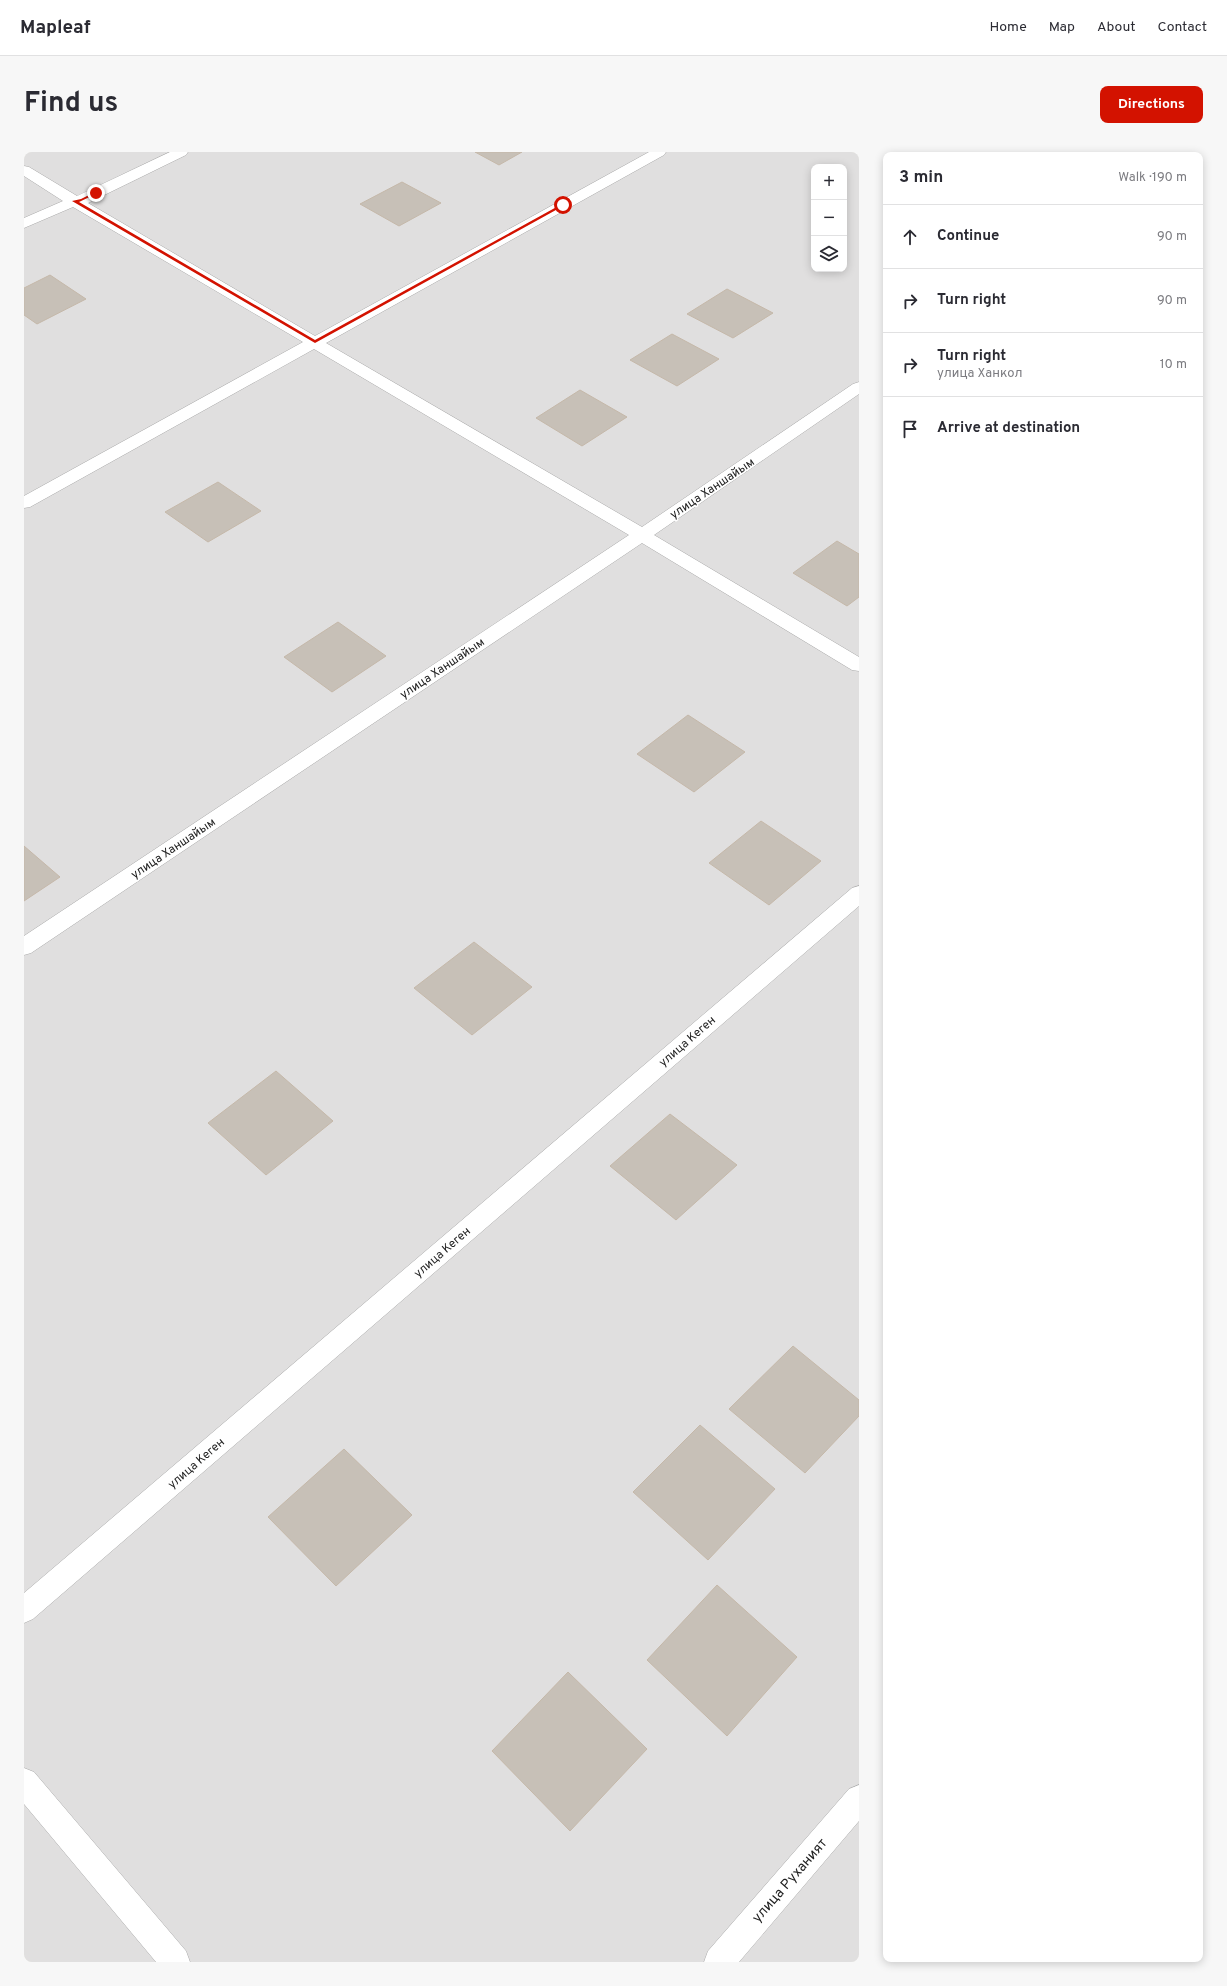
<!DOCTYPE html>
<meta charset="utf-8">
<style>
:root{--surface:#fff;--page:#f7f7f7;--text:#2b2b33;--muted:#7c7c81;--line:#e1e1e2;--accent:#d31200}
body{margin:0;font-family:Overpass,sans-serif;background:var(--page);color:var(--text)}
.controls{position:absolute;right:12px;top:12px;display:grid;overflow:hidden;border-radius:8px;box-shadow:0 2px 10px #0003}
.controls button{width:36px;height:36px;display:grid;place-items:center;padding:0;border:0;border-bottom:1px solid var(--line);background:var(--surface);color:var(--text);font:20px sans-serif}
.stop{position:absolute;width:12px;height:12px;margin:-9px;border:3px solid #d31200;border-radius:50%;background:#fff}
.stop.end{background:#d31200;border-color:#fff;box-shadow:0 1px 4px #0008}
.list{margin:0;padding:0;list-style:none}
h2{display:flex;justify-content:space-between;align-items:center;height:52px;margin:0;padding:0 16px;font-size:17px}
h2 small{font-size:13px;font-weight:400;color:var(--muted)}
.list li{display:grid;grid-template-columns:26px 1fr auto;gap:12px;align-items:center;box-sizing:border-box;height:64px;padding:0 16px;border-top:1px solid var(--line)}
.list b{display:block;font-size:15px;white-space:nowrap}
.list p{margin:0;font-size:13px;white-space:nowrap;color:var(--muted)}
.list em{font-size:13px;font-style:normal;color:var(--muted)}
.icon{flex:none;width:22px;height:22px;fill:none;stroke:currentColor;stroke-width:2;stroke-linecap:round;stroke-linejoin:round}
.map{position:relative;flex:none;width:835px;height:1810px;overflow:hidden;border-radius:8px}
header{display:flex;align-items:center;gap:24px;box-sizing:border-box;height:56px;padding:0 20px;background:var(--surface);border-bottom:1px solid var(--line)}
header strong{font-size:19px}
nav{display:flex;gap:22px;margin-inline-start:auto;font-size:14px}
.intro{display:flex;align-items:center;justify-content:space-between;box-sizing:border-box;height:96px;padding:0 24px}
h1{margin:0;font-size:28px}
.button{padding:10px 18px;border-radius:8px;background:var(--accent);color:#fff;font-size:14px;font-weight:700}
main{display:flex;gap:24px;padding:0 24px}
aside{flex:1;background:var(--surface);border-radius:8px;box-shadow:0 2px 10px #0003}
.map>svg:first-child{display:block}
</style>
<header>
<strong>Mapleaf</strong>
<nav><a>Home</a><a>Map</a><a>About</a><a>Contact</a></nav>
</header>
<div class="intro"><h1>Find us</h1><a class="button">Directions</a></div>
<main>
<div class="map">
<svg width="835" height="1810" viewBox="0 0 835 1810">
<rect width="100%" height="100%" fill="#f2f0e8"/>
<path fill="#e0dfdf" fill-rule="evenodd" d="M0,0H835V1810H0ZM790,15H820V117H790Z"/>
<g fill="#c7c0b7" stroke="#c5b8a9">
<polygon points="451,0 498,0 475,13"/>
<polygon points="378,30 417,51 375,74 336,52"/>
<polygon points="26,123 62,147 13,172 0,163 0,136"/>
<polygon points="703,137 749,161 709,186 663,162"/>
<polygon points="648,182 695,207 653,234 606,208"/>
<polygon points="556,238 603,265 558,294 512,266"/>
<polygon points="194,330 237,359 184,390 141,360"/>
<polygon points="813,389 835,402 835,445 823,454 769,421"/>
<polygon points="314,470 362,504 308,540 260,505"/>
<polygon points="664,563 721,600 670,640 613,602"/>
<polygon points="737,669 797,709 745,753 685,711"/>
<polygon points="0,694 36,725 0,749"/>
<polygon points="450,790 508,835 448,883 390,836"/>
<polygon points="252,919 309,969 242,1023 184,971"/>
<polygon points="646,962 713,1013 652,1068 586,1014"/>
<polygon points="769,1194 835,1248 835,1264 781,1321 705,1257"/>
<polygon points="676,1273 751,1337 684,1408 609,1340"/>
<polygon points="320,1297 388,1363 312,1434 244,1365"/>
<polygon points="693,1433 773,1505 703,1584 623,1508"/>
<polygon points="544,1520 623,1597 546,1679 468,1599"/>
</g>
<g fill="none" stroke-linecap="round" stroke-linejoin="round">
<g stroke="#a9a9a9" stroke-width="1">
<g id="minor">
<polygon points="146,0 164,0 162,3 64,51 291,184 625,0 642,0 640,3 302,191 618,375 829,232 835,230 835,242 630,383 835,505 835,519 828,518 618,391 7,801 0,803 0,784 605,383 290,197 6,355 0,356 0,344 279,190 49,55 0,76 0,66 39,49 0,24 0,14 5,15 53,44"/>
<polygon points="835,734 835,754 9,1467 0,1471 0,1441 828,736"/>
<polygon points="0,1616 10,1620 162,1799 166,1810 132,1810 0,1652"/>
<polygon points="835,1633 835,1669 715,1810 680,1810 684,1799 825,1637"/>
</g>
</g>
<use href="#minor" fill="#fff" fill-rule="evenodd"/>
</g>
<polygon fill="#d31200" points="71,40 74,41 55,50 291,188 538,52 541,53 291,191 48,49 57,47"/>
<g text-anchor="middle" stroke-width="3" stroke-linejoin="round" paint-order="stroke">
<g font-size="12" fill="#222" stroke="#fff">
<text transform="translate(688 336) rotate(-34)" y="4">улица Ханшайым</text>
<text transform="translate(418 516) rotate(-34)" y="4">улица Ханшайым</text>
<text transform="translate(149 696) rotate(-34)" y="4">улица Ханшайым</text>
<text transform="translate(663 889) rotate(-41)" y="4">улица Кеген</text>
<text transform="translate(418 1100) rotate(-41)" y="4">улица Кеген</text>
<text transform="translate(172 1311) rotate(-41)" y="4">улица Кеген</text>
</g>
<g font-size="14" fill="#222" stroke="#fff">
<text transform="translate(765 1728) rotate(-49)" y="5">улица Руханият</text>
</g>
</g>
</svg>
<div class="controls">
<button>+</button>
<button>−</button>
<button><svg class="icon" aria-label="layers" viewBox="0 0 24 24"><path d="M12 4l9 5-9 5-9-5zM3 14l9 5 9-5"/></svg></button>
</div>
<div class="stop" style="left:539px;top:53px"></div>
<div class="stop end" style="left:72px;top:41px"></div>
</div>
<aside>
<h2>3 min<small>Walk · 190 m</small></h2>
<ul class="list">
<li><svg class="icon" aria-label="ahead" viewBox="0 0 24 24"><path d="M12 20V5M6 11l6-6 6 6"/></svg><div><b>Continue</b></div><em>90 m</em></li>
<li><svg class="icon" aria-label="right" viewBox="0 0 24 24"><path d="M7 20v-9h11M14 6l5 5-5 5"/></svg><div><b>Turn right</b></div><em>90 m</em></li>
<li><svg class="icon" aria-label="right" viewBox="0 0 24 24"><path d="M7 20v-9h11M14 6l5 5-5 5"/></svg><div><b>Turn right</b><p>улица Ханкол</p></div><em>10 m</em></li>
<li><svg class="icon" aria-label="arrive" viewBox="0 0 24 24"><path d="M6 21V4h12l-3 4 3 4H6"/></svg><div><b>Arrive at destination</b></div></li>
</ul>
</aside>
</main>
